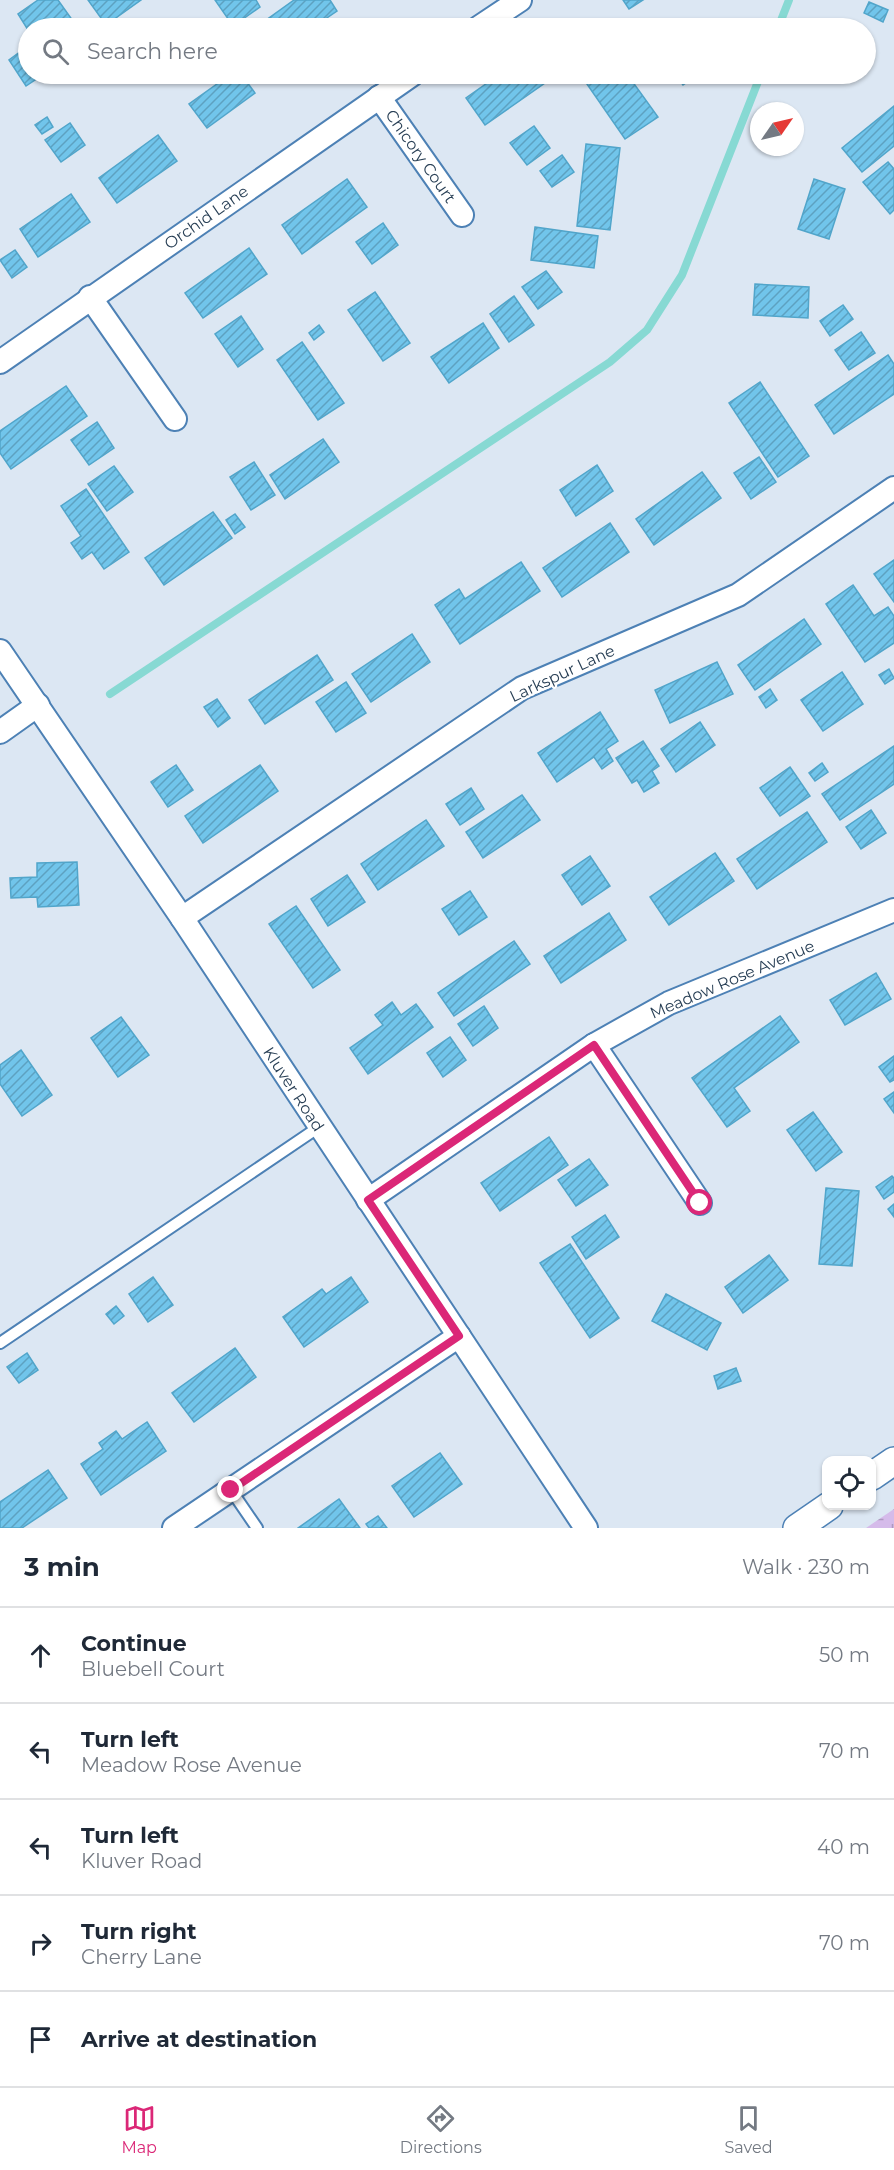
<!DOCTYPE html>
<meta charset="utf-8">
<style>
:root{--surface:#fff;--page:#f6f6f7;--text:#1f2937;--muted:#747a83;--line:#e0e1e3;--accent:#db2777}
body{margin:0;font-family:Montserrat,sans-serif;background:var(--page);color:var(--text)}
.controls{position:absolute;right:18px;bottom:18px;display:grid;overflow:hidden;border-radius:12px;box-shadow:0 2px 4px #0004}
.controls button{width:54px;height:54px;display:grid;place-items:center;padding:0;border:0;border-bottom:2px solid var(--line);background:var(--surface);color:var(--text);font:30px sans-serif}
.compass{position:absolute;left:750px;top:102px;width:54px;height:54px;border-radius:50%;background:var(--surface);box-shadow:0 2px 4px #0004;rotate:56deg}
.stop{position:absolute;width:18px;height:18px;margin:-14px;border:4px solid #db2777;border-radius:50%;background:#fff}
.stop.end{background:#db2777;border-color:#fff;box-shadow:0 2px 6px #0008}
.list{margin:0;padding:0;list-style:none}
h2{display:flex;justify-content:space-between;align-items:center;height:78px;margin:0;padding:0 24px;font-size:26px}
h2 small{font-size:20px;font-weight:400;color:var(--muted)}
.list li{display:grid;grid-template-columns:39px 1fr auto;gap:18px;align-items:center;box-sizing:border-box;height:96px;padding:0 24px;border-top:2px solid var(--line)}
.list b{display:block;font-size:22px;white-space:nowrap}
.list p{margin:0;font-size:20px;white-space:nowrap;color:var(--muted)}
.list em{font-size:20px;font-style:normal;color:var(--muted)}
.icon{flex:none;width:33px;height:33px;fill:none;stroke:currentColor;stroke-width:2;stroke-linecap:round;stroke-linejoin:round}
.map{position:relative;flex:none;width:894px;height:1528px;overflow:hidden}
.search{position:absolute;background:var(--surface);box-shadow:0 2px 4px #0004;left:18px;right:18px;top:18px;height:66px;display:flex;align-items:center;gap:15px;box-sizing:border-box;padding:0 21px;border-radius:33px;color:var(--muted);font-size:22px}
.sheet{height:558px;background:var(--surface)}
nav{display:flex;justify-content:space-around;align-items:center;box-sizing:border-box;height:84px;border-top:2px solid var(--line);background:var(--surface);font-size:16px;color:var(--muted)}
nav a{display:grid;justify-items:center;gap:3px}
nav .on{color:var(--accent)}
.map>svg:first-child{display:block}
</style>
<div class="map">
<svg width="894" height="1528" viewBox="0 0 894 1528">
<defs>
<pattern id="wetland-marsh" width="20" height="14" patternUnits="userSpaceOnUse" patternTransform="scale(1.5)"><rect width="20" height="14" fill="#d5bbea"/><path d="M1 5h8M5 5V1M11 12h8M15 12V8" fill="none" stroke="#ad99c0"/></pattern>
<pattern id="building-hatch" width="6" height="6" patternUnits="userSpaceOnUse" patternTransform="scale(1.5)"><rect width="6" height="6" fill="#71c5eb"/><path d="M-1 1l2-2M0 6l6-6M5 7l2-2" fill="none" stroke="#5da1c1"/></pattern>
</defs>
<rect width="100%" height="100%" fill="#dce7f3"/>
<polygon fill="url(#wetland-marsh)" points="894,1509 894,1528 866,1528"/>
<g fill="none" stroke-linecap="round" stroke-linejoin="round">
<g stroke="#87d9d3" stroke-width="8">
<polyline points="778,28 789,0"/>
<polyline points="110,694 610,362 647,330 682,275 761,74"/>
</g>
</g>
<g fill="url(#building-hatch)" stroke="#51a5ca" stroke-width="1.5">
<polygon points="38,0 58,0 78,28 28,30 18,14"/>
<polygon points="88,0 141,0 106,25"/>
<polygon points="215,0 256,0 260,7 233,26"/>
<polygon points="294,0 330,0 337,11 312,28 255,28"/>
<polygon points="623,0 643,0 629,9"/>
<polygon points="869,2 888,10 883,22 864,13"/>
<polygon points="28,46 28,74 44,74 26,86 9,60"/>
<polygon points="231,74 241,74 255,93 207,128 189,104"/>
<polygon points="500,74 552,74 555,76 485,125 466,98"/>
<polygon points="580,74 627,74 658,117 625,139"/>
<polygon points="675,74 692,74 694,77 683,85"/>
<polygon points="894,106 894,146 862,172 842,148"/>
<polygon points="47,117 53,127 42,134 35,125"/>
<polygon points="70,123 85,145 61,162 45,140"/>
<polygon points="534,126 550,148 527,165 510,143"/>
<polygon points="158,135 177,161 117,203 99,178"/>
<polygon points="586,144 620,148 610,230 577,226"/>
<polygon points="562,155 574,172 552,187 540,171"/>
<polygon points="888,162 894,169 894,210 890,214 863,182"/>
<polygon points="347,179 367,207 302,254 282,225"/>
<polygon points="814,179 845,189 829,239 798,229"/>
<polygon points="71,194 90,222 38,257 20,229"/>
<polygon points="383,223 398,245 372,264 356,242"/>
<polygon points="535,227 598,236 594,268 531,260"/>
<polygon points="249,248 267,274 203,318 185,293"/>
<polygon points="15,250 27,267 12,278 0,260"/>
<polygon points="546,271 562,292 538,309 522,287"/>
<polygon points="755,284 809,287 808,318 753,315"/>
<polygon points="375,292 410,343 383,361 348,310"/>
<polygon points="514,296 534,325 509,342 490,314"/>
<polygon points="843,305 853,319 830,336 820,321"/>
<polygon points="241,316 263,349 238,367 215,334"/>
<polygon points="483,323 499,348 449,383 431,357"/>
<polygon points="319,325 324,332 314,340 309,333"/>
<polygon points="861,332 875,353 849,370 835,350"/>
<polygon points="302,342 344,403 318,420 277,360"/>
<polygon points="888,355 894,364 894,394 834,434 815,405"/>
<polygon points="760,382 809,456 778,477 729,403"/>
<polygon points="66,386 87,416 11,469 0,453 0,431"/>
<polygon points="97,422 114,448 89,465 71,440"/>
<polygon points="323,439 339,462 285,499 270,475"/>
<polygon points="759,457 776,482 751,499 734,473"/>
<polygon points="254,462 275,495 251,510 230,477"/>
<polygon points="597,465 613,491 576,516 560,490"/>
<polygon points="114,466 133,492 107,511 88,484"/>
<polygon points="702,472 721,498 654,545 636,519"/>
<polygon points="86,489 129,552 104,569 92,552 82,559 71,543 81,536 61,506"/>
<polygon points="213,512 232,538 164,585 145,558"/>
<polygon points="235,514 245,527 235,534 226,520"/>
<polygon points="610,523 629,552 562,597 543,568"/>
<polygon points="894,560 894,602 874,574"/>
<polygon points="521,562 540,591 460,644 435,605 459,589 465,599"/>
<polygon points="853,585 874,616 888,607 894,616 894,643 865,662 826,604"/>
<polygon points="804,619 821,644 755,690 738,665"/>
<polygon points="412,634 430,662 371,702 352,674"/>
<polygon points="317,655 333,680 265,724 249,700"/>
<polygon points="717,662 733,694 670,723 655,690"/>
<polygon points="889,669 894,678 885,684 879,675"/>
<polygon points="842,672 863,704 823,731 801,700"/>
<polygon points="346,682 366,713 336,732 316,702"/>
<polygon points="770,689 777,700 766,708 759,697"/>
<polygon points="217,699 230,718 218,727 204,707"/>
<polygon points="600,712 618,741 606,749 613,761 602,769 594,757 557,782 538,753"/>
<polygon points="700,722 715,745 676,772 661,749"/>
<polygon points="643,741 659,766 652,771 659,783 644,792 637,780 632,783 616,758"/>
<polygon points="894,746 894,784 840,820 822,794"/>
<polygon points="822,763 828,772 815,781 809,773"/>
<polygon points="176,765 193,790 168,807 151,782"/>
<polygon points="260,765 278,791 203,843 185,816"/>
<polygon points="790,767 810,796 780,816 760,788"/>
<polygon points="471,788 484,809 460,825 446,804"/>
<polygon points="522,795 540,820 483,858 466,832"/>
<polygon points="871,810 886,833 861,849 846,827"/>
<polygon points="807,812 827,842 757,889 737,859"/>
<polygon points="426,820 444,846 378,890 361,864"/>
<polygon points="715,853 734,881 669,925 650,897"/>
<polygon points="590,856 610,886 582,905 562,875"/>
<polygon points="77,862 79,905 38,907 37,897 11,898 10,878 37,877 37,863"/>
<polygon points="347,875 365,902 328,926 311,899"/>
<polygon points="470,891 487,917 459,935 442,909"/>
<polygon points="296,906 340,970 313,988 269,924"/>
<polygon points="609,913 626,940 561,983 544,956"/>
<polygon points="514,941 530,964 454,1016 438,993"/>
<polygon points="876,973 891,999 845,1025 830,1000"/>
<polygon points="392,1002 401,1015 416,1004 433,1027 368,1074 350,1048 383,1025 375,1015"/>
<polygon points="484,1006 498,1028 473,1046 458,1024"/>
<polygon points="780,1016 799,1042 734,1088 750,1111 727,1127 692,1078"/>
<polygon points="121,1017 149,1055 118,1077 91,1038"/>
<polygon points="450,1037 466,1060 443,1077 427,1053"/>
<polygon points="21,1050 52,1095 22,1116 0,1084 0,1065"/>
<polygon points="894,1056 894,1080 890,1082 879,1067"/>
<polygon points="894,1092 894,1113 884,1099"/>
<polygon points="813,1112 842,1152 816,1171 787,1130"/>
<polygon points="549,1137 568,1165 500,1211 481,1183"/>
<polygon points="589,1159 608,1185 576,1206 558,1180"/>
<polygon points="892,1176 894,1178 894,1192 884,1199 876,1187"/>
<polygon points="826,1188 859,1191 852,1266 819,1264"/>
<polygon points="894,1204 894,1217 888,1209"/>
<polygon points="605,1215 619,1237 586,1259 572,1237"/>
<polygon points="570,1244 619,1318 590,1338 540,1263"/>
<polygon points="769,1255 788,1280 743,1313 725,1287"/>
<polygon points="153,1277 173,1305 148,1322 129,1294"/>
<polygon points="351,1277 368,1302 304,1347 283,1317 322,1289 326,1294"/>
<polygon points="666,1294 721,1323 707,1350 652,1321"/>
<polygon points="116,1306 124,1316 114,1324 106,1314"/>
<polygon points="235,1348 256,1377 194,1422 172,1393"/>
<polygon points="27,1353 38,1370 19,1383 7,1367"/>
<polygon points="736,1368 741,1381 718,1389 714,1376"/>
<polygon points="147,1422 166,1451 101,1495 81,1464 103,1449 99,1443 116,1431 122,1439"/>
<polygon points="440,1453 462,1484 414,1517 392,1486"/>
<polygon points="48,1470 67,1498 22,1528 0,1528 0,1502"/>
<polygon points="339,1499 360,1528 298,1528"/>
<polygon points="378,1516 387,1528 369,1528 366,1524"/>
</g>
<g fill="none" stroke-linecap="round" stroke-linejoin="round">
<g stroke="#4d81b5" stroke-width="14">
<g id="service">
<polyline points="0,1343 319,1127"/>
<polyline points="231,1490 257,1528"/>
</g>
</g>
<g stroke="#4d81b5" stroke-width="26">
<g id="minor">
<polyline points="478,28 520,0"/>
<polyline points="379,97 462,215"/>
<polyline points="90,297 175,419"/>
<polyline points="0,362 413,74"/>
<polyline points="0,651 182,918 586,1528"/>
<polyline points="0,732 38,705"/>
<polyline points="182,918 522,688 738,595 894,488"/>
<polyline points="594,1045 700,1203"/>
<polyline points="368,1200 594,1045 669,1003 894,910"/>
<polyline points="174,1528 459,1336"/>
</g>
</g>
<g stroke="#4d81b5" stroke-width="30">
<g id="tertiary">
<polyline points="872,1476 894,1461"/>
<polyline points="797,1528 829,1506"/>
</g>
</g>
<use href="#service" stroke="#fff" stroke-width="10"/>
<use href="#minor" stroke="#fff" stroke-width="22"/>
<use href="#tertiary" stroke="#fff" stroke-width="27"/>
</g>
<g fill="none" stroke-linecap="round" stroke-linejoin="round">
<polyline stroke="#db2777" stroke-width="8" points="231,1490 459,1336 368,1200 594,1045 700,1203"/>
</g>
<g text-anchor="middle" stroke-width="4.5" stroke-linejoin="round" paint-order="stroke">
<g font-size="16" fill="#283f55" stroke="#fff">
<text transform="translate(421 156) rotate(55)" y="6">Chicory Court</text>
<text transform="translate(206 217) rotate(-35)" y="6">Orchid Lane</text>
<text transform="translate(562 673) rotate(-25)" y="6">Larkspur Lane</text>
<text transform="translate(732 979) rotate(-23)" y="6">Meadow Rose Avenue</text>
<text transform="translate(294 1089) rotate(57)" y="6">Kluver Road</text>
</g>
</g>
</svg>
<div class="controls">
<button><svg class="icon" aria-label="locate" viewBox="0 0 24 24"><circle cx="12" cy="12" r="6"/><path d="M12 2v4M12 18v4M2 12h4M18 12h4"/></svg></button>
</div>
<svg class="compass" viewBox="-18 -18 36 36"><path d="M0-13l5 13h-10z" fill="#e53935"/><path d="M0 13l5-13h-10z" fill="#747a83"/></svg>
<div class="stop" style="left:700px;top:1203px"></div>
<div class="stop end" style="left:231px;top:1490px"></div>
<div class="search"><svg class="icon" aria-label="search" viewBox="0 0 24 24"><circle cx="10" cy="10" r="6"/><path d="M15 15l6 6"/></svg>Search here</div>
</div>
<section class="sheet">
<h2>3 min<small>Walk · 230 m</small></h2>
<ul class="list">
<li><svg class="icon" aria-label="ahead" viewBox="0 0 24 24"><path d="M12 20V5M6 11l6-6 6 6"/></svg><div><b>Continue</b><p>Bluebell Court</p></div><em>50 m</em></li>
<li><svg class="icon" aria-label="left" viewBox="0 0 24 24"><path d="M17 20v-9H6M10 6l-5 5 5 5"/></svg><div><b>Turn left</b><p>Meadow Rose Avenue</p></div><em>70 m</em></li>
<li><svg class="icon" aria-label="left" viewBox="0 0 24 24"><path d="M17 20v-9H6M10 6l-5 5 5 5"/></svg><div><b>Turn left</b><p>Kluver Road</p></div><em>40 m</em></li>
<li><svg class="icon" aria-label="right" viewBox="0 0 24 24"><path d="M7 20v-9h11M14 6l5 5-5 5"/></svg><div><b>Turn right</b><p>Cherry Lane</p></div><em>70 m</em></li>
<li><svg class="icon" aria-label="arrive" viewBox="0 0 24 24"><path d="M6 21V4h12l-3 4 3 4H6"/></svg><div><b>Arrive at destination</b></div></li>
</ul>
</section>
<nav>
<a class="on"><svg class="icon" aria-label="map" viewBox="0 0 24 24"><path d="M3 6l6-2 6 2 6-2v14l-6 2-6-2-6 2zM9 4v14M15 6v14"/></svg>Map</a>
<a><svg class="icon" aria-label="directions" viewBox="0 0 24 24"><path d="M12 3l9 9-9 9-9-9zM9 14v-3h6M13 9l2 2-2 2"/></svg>Directions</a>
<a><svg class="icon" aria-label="saved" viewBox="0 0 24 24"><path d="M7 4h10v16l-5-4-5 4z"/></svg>Saved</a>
</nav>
